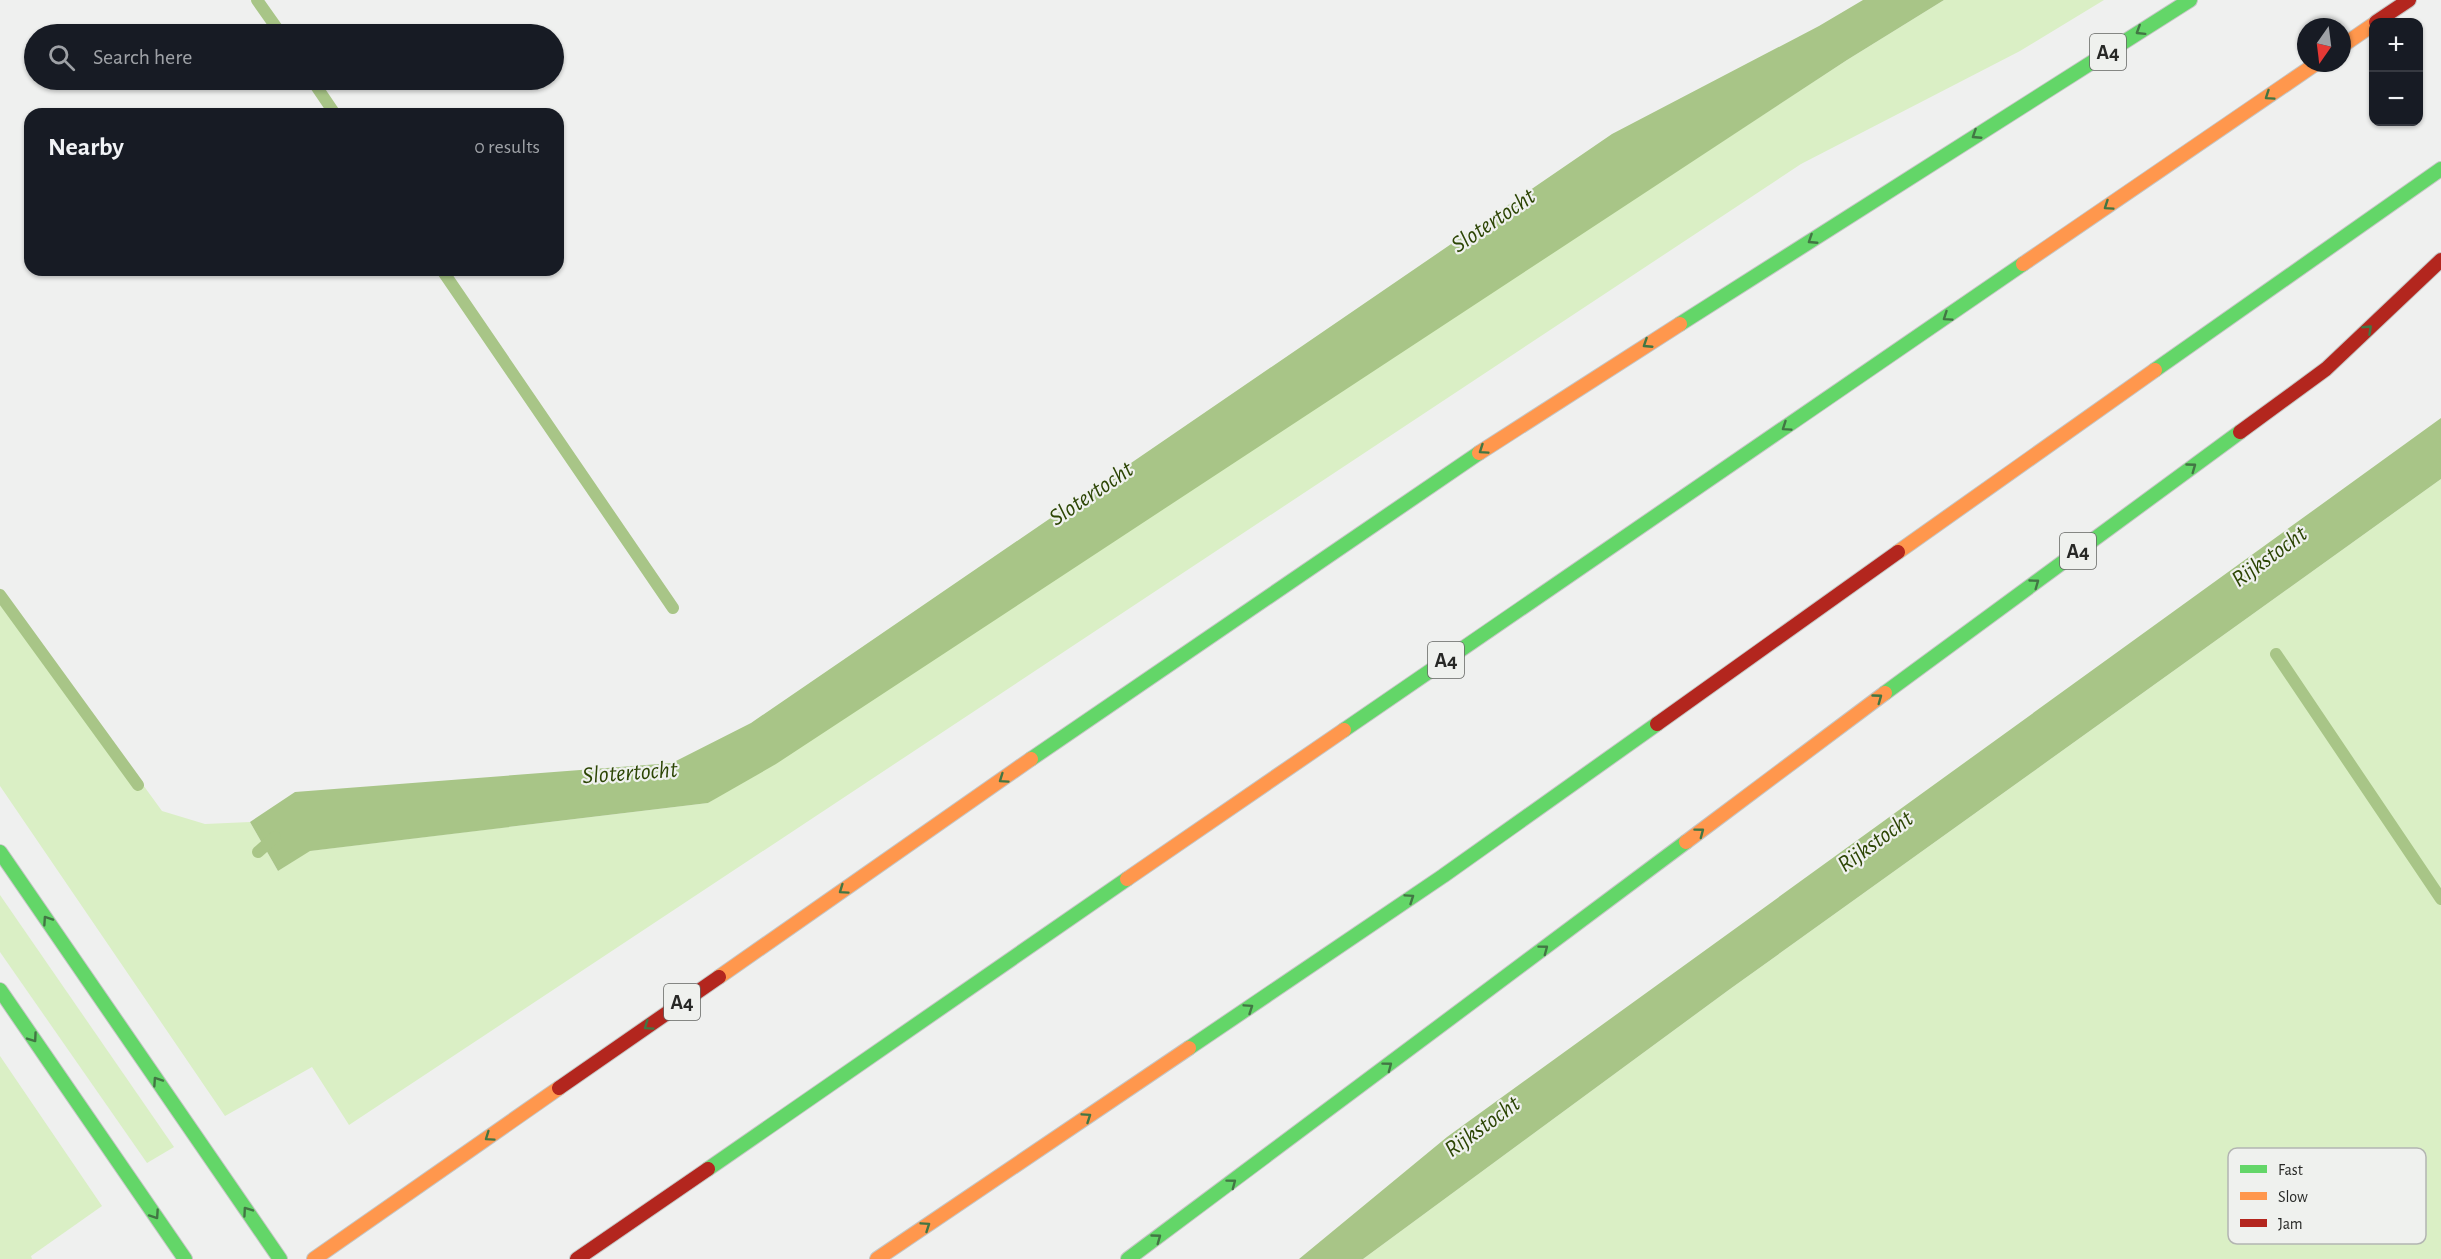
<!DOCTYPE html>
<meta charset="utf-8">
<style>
:root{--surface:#171b24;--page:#20242c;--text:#f1f3f6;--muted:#9ea1a6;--line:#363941}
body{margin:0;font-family:"Alegreya Sans",sans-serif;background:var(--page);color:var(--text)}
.controls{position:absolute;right:18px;top:18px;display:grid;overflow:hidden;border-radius:12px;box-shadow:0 2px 4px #0004}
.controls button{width:54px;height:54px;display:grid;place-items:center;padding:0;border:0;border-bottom:2px solid var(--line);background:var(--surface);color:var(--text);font:30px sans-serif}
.compass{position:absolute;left:2297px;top:18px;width:54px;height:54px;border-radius:50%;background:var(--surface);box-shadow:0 2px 4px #0004;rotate:194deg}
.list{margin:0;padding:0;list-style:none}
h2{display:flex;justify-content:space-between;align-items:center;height:78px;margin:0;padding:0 24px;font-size:26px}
h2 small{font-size:20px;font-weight:400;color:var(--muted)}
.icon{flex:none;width:33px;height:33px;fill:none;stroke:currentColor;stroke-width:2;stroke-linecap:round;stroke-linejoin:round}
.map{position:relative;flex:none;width:2441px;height:1259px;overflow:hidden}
.search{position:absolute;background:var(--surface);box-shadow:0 2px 4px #0004;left:24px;top:24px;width:540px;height:66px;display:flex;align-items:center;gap:15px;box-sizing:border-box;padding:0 21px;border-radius:33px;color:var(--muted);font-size:22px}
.panel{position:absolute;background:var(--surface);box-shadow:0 2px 4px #0004;left:24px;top:108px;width:540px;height:168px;border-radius:18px}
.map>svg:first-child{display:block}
</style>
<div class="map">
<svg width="2441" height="1259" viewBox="0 0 2441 1259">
<rect width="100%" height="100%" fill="#eff0ef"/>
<g fill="#daefc5">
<polygon points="1944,0 2104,0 2020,51 1801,164 349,1125 312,1067 225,1116 0,786 0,588 162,811 205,824 250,822 278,871 309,851 708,803 1847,60"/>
<polygon points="2441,479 2441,1259 1363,1259 1730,989"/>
<polygon points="0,895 174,1147 147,1163 0,952"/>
<polygon points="0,1056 102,1206 31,1256 32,1259 0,1259"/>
</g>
<g fill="#a8c587">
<polygon points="1863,0 1944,0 1847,60 776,764 708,803 310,851 278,871 250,822 295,792 672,763 751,723 1612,134 1819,26"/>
<polygon points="2441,418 2441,479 1730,989 1363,1259 1299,1259 1447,1137"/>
</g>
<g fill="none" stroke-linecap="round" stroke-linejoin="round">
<g stroke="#a8c587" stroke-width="12">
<polyline points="257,0 281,34"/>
<polyline points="312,80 335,114"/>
<polyline points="442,270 673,608"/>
<polyline points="0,595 138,785"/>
<polyline points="2276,654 2441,899"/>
<polyline points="258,852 275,837"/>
</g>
<g stroke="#c5c6c5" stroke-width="16">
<g id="fast">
<polyline points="1680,324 2190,0"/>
<polyline points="2155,370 2441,169"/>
<polyline points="1885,693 2240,432"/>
<polyline points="1344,730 2023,264"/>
<polyline points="1031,759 1479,453"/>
<polyline points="0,852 280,1259"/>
<polyline points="0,990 185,1259"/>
<polyline points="1189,1048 1443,876 1657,724"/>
<polyline points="708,1169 1127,879"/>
<polyline points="1128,1259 1686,842"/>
</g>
</g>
<g stroke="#c5c6c5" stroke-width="16">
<g id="slow">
<polyline points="2342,46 2374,24"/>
<polyline points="2023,264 2317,63"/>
<polyline points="1479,453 1680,324"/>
<polyline points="1898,552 2155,370"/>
<polyline points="1686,842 1885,693"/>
<polyline points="1127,879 1344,730"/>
<polyline points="719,977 1031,759"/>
<polyline points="314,1259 559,1088"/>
<polyline points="877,1259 1189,1048"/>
</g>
</g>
<g stroke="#c5c6c5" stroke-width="16">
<g id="jam">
<polyline points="2376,22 2409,0"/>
<polyline points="2240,432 2326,369 2441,260"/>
<polyline points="1657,724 1898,552"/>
<polyline points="559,1088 719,977"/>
<polyline points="577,1259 708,1169"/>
</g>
</g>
<use href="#fast" stroke="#63d668" stroke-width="14"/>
<use href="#slow" stroke="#ff974d" stroke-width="14"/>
<use href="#jam" stroke="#b3261e" stroke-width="14"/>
</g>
<defs><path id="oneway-chevron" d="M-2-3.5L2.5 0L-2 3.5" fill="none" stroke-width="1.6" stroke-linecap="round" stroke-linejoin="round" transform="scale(1.5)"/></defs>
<g stroke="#427644">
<use href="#oneway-chevron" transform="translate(2140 31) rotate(148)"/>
<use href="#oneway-chevron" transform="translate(2269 96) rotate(146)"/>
<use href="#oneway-chevron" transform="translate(1976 135) rotate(147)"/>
<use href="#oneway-chevron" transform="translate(2108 206) rotate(146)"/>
<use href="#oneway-chevron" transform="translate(1812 240) rotate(147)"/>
<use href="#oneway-chevron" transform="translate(1947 317) rotate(146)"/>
<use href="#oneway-chevron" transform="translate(2368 329) rotate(-43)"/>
<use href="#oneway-chevron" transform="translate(1647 344) rotate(147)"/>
<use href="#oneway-chevron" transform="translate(1786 427) rotate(146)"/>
<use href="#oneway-chevron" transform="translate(1483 450) rotate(146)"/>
<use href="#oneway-chevron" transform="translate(2192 467) rotate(-36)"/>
<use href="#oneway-chevron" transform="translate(2035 583) rotate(-36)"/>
<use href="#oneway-chevron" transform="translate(1878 698) rotate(-36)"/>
<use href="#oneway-chevron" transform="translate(1003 779) rotate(145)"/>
<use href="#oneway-chevron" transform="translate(1700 832) rotate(-37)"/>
<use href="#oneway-chevron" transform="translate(843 890) rotate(145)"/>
<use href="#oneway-chevron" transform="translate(1410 898) rotate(-34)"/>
<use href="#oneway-chevron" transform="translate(47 920) rotate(-124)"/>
<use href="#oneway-chevron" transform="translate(1544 949) rotate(-37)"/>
<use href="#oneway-chevron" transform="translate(1249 1008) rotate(-34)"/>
<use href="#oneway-chevron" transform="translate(648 1026) rotate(145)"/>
<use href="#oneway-chevron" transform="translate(33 1038) rotate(55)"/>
<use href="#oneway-chevron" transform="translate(1388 1066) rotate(-37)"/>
<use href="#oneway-chevron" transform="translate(157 1081) rotate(-124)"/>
<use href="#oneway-chevron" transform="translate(1087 1117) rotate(-34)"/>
<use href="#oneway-chevron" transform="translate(489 1137) rotate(145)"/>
<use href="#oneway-chevron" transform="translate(1232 1183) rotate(-37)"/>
<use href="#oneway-chevron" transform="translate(247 1211) rotate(-125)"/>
<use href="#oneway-chevron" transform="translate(155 1215) rotate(56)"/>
<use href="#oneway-chevron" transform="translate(926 1226) rotate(-34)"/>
<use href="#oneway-chevron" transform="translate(1157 1238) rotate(-36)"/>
</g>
<g text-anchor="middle" stroke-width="4.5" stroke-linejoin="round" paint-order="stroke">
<g fill="#eff1ee" stroke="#636462" stroke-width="1.5">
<rect x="2090" y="34" width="36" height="36" rx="4.5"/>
<rect x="2060" y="533" width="36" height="36" rx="4.5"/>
<rect x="1428" y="642" width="36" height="36" rx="4.5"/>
<rect x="664" y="984" width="36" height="36" rx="4.5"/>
</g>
<g font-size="21" font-weight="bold" fill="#272826">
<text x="2108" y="59">A4</text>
<text x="2078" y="558">A4</text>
<text x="1446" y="667">A4</text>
<text x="682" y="1009">A4</text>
</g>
<g font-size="24" font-style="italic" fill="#2c4504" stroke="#eff1ee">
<text transform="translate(1493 220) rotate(-34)" y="8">Slotertocht</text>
<text transform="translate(1091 493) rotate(-34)" y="8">Slotertocht</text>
<text transform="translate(2269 556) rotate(-36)" y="8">Rijkstocht</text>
<text transform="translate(630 772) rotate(-4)" y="8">Slotertocht</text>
<text transform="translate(1875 841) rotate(-36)" y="8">Rijkstocht</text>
<text transform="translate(1482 1126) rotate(-36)" y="8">Rijkstocht</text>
</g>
</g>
<rect x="2228" y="1148" width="198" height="96" rx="9" fill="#eff1ee" stroke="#b3b5b2" stroke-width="1.5"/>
<rect x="2240" y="1165" width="27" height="8" fill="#63d668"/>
<rect x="2240" y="1192" width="27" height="8" fill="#ff974d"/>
<rect x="2240" y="1219" width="27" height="8" fill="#b3261e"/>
<g font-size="16" fill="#272826">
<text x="2278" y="1175">Fast</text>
<text x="2278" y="1202">Slow</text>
<text x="2278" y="1229">Jam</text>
</g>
</svg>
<div class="controls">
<button>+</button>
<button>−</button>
</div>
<svg class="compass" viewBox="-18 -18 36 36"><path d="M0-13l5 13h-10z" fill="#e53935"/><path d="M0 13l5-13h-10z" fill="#9ea1a6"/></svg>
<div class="search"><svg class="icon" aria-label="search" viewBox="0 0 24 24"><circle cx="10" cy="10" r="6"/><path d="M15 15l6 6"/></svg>Search here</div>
<section class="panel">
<h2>Nearby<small>0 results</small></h2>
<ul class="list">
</ul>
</section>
</div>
